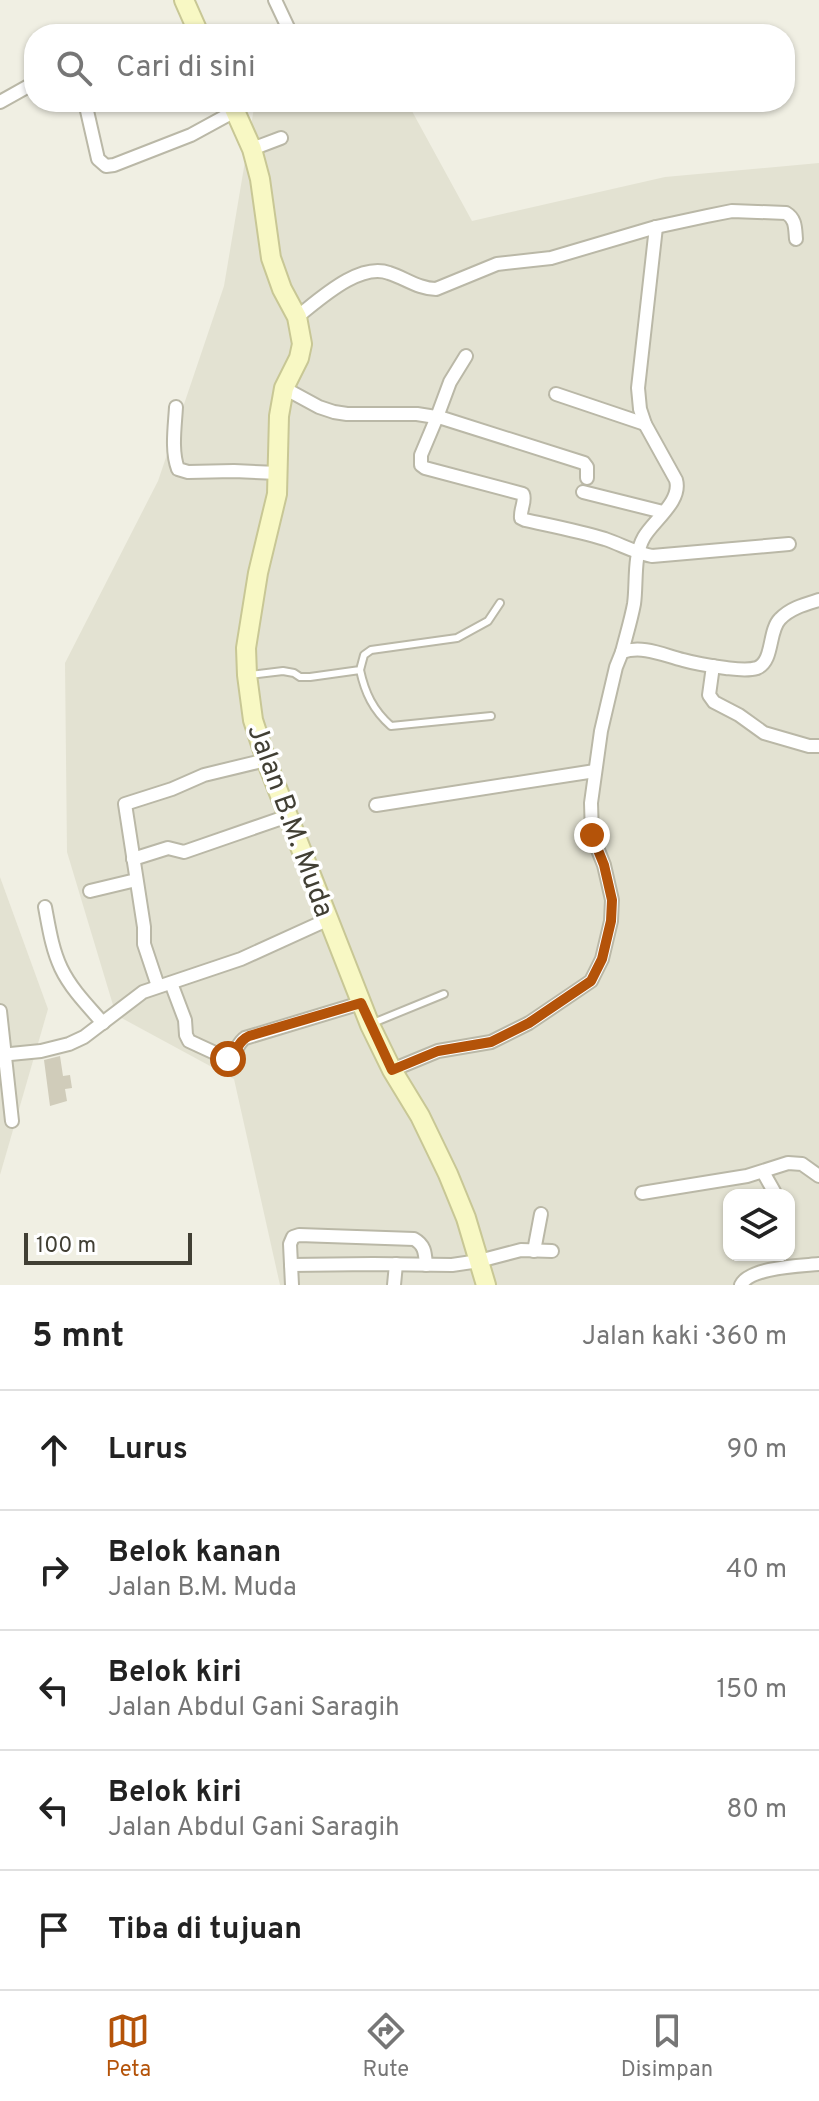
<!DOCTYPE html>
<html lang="id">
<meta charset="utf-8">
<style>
:root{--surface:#fff;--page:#f2f2f2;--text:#222;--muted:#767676;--line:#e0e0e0;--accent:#b45309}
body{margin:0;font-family:Overpass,sans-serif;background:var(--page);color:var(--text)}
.controls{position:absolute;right:24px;bottom:24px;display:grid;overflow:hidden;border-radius:16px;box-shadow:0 2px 6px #0004}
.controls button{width:72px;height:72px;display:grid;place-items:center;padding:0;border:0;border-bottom:2px solid var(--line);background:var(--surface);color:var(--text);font:40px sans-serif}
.scale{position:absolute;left:24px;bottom:20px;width:168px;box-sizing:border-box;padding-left:8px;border:4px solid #413f34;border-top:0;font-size:22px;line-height:28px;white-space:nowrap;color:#413f34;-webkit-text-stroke:6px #fff;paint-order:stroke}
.stop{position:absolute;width:24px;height:24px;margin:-18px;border:6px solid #b45309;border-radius:50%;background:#fff}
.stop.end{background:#b45309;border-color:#fff;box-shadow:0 2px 8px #0008}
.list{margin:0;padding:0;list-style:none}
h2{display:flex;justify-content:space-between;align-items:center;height:104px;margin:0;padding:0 32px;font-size:34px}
h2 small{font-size:26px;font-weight:400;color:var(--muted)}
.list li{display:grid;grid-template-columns:52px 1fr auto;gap:24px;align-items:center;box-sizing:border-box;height:120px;padding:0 32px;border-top:2px solid var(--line)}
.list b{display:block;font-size:30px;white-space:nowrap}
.list p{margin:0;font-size:26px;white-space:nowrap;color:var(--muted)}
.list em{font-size:26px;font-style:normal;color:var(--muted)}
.icon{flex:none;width:44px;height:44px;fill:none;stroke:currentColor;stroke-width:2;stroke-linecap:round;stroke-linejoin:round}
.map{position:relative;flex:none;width:819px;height:1285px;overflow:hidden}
.search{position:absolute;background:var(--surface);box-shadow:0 2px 6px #0004;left:24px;right:24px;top:24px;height:88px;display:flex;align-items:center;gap:20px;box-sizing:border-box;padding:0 28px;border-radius:32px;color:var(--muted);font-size:30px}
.sheet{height:704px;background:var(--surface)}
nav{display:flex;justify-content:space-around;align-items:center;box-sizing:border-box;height:112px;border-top:2px solid var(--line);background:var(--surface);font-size:22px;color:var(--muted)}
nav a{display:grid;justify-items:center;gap:4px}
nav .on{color:var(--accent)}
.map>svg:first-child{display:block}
</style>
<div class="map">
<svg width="819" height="1285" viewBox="0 0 819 1285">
<rect width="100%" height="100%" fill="#f0efe3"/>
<g fill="#e3e2d2" fill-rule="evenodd">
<path d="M255,102H407L472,221L665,177L819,163V1285H280L234,1079L116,1015L67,852L65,663L158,481L224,286ZM729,1195H789V1255H729Z"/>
<polygon points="0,877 48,1009 0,1175"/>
</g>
<polygon fill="#d0ccba" points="60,1056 63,1076 70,1075 72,1088 65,1089 67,1101 50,1106 44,1060"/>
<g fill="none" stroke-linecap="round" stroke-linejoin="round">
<g stroke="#bab8a7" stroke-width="10">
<g id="lane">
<path d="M360,670C365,693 373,710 391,726L491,716"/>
<polyline points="250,675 283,671 294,673 300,677 310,677 360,670 364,655 371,650 457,638 488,621 500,603"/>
<polyline points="373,1023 444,994"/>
</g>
</g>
<g stroke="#bab8a7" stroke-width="16">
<g id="street">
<polyline points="275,0 291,34"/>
<polyline points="0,102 34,83"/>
<polyline points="85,102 98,159 106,166 114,165 191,135 235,111"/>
<polyline points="252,149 281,138"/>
<path d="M297,317C319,300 359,262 389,273C405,278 419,289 436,289L497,264L551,258L656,227L707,216L732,211L786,213C796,219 795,228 796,239"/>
<path d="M466,356L450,382L437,417L421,455V465L425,468L523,494C526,501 520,509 521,518L525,520C552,526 579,531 605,539C620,544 636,553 652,556L789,544"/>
<polyline points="284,388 319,407 334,412 347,414 417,414 442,418 584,463 587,467 587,478"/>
<polyline points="556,394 645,424"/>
<path d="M176,407C175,426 171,451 178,469L188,472L234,471L278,473"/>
<polyline points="583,492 663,512"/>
<path d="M622,652C626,636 631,620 634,604C637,583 633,556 644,537C654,520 682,501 676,480L645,424L640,409L638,388L656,227"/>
<polyline points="713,666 709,695 714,702 739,715 764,733 809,746 819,746"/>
<polyline points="376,805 595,771"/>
<polyline points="133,859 168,848 184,852 288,816"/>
<polyline points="90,891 136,880"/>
<path d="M45,907C49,928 52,949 61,968C71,989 88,1006 103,1023"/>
<path d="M171,983L185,1020L186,1035L189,1041L228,1059C236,1055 237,1043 245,1038L361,1003"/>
<polyline points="158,986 144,944 144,927 125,804 172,789 204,775 266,760"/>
<polyline points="0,1011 12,1121"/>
<polyline points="0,1055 41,1051 69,1044 84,1037 143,992 241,959 329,919"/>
<path d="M392,1070L438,1051L491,1042L529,1023L591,981L602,959L611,921L612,900L604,865L592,835L591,803L601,731L616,667L622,652C643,645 663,655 683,660C697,664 711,666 726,668C735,669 747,671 757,668C774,661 768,631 780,619C790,608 806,604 819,600"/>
<polyline points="763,1172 776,1195"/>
<polyline points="642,1193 747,1176 788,1163 802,1164 819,1176"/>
<polyline points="534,1251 541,1214"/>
<polyline points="291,1265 373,1264 452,1265 479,1261 521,1250 552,1251"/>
<path d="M292,1285L290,1244L293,1237L299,1235L414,1239C425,1245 425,1253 426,1265"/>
<polyline points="394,1285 396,1264"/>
<path d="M741,1285C750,1267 800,1266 819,1264"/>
</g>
</g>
<g stroke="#c8c795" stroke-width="22">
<g id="secondary">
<polyline points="184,0 199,34"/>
<polyline points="231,102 252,149 260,179 271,258 282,289 297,317 302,344 299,358 284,388 279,416 277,494 258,573 246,648 247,675 253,720 266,760 370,1025 392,1070 420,1116 448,1174 466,1218 486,1285"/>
</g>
</g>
<use href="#lane" stroke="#fff" stroke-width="6"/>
<use href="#street" stroke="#fff" stroke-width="12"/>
<use href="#secondary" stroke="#f8f8c4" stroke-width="18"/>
</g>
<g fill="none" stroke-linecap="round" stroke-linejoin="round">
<path stroke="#b45309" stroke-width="10" d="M228,1059C238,1053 237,1041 249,1036L361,1003L392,1070L438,1051L491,1042L529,1023L591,981L602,959L611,921L612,900L604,865L592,835"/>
</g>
<g text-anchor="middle" stroke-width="7" stroke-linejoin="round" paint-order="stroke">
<g font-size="28" fill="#413f34" stroke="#fff">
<text transform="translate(292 820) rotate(70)" y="10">Jalan B.M. Muda</text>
</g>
</g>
</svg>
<div class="controls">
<button><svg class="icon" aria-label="layers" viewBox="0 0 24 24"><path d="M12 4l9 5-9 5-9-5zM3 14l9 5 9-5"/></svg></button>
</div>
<div class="scale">100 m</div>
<div class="stop" style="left:228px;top:1059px"></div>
<div class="stop end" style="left:592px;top:835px"></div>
<div class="search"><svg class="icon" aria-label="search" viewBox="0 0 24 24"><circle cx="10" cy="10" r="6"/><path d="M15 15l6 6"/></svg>Cari di sini</div>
</div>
<section class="sheet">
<h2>5 mnt<small>Jalan kaki · 360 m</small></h2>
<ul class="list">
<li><svg class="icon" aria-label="ahead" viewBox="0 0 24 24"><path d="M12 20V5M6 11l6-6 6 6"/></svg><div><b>Lurus</b></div><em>90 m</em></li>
<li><svg class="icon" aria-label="right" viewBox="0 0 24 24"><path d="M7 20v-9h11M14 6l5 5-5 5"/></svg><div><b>Belok kanan</b><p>Jalan B.M. Muda</p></div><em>40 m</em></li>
<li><svg class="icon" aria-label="left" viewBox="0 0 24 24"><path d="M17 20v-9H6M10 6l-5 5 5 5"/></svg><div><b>Belok kiri</b><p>Jalan Abdul Gani Saragih</p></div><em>150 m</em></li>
<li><svg class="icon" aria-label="left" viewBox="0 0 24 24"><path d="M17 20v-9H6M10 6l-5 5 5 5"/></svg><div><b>Belok kiri</b><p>Jalan Abdul Gani Saragih</p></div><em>80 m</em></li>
<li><svg class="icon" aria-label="arrive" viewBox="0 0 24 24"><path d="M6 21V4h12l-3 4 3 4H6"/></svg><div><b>Tiba di tujuan</b></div></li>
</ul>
</section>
<nav>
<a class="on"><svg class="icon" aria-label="map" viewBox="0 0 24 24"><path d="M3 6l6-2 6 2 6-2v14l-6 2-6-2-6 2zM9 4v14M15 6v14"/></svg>Peta</a>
<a><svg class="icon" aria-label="directions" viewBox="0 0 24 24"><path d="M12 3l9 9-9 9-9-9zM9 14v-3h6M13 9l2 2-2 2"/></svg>Rute</a>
<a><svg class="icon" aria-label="saved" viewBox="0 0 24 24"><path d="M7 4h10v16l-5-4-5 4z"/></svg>Disimpan</a>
</nav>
